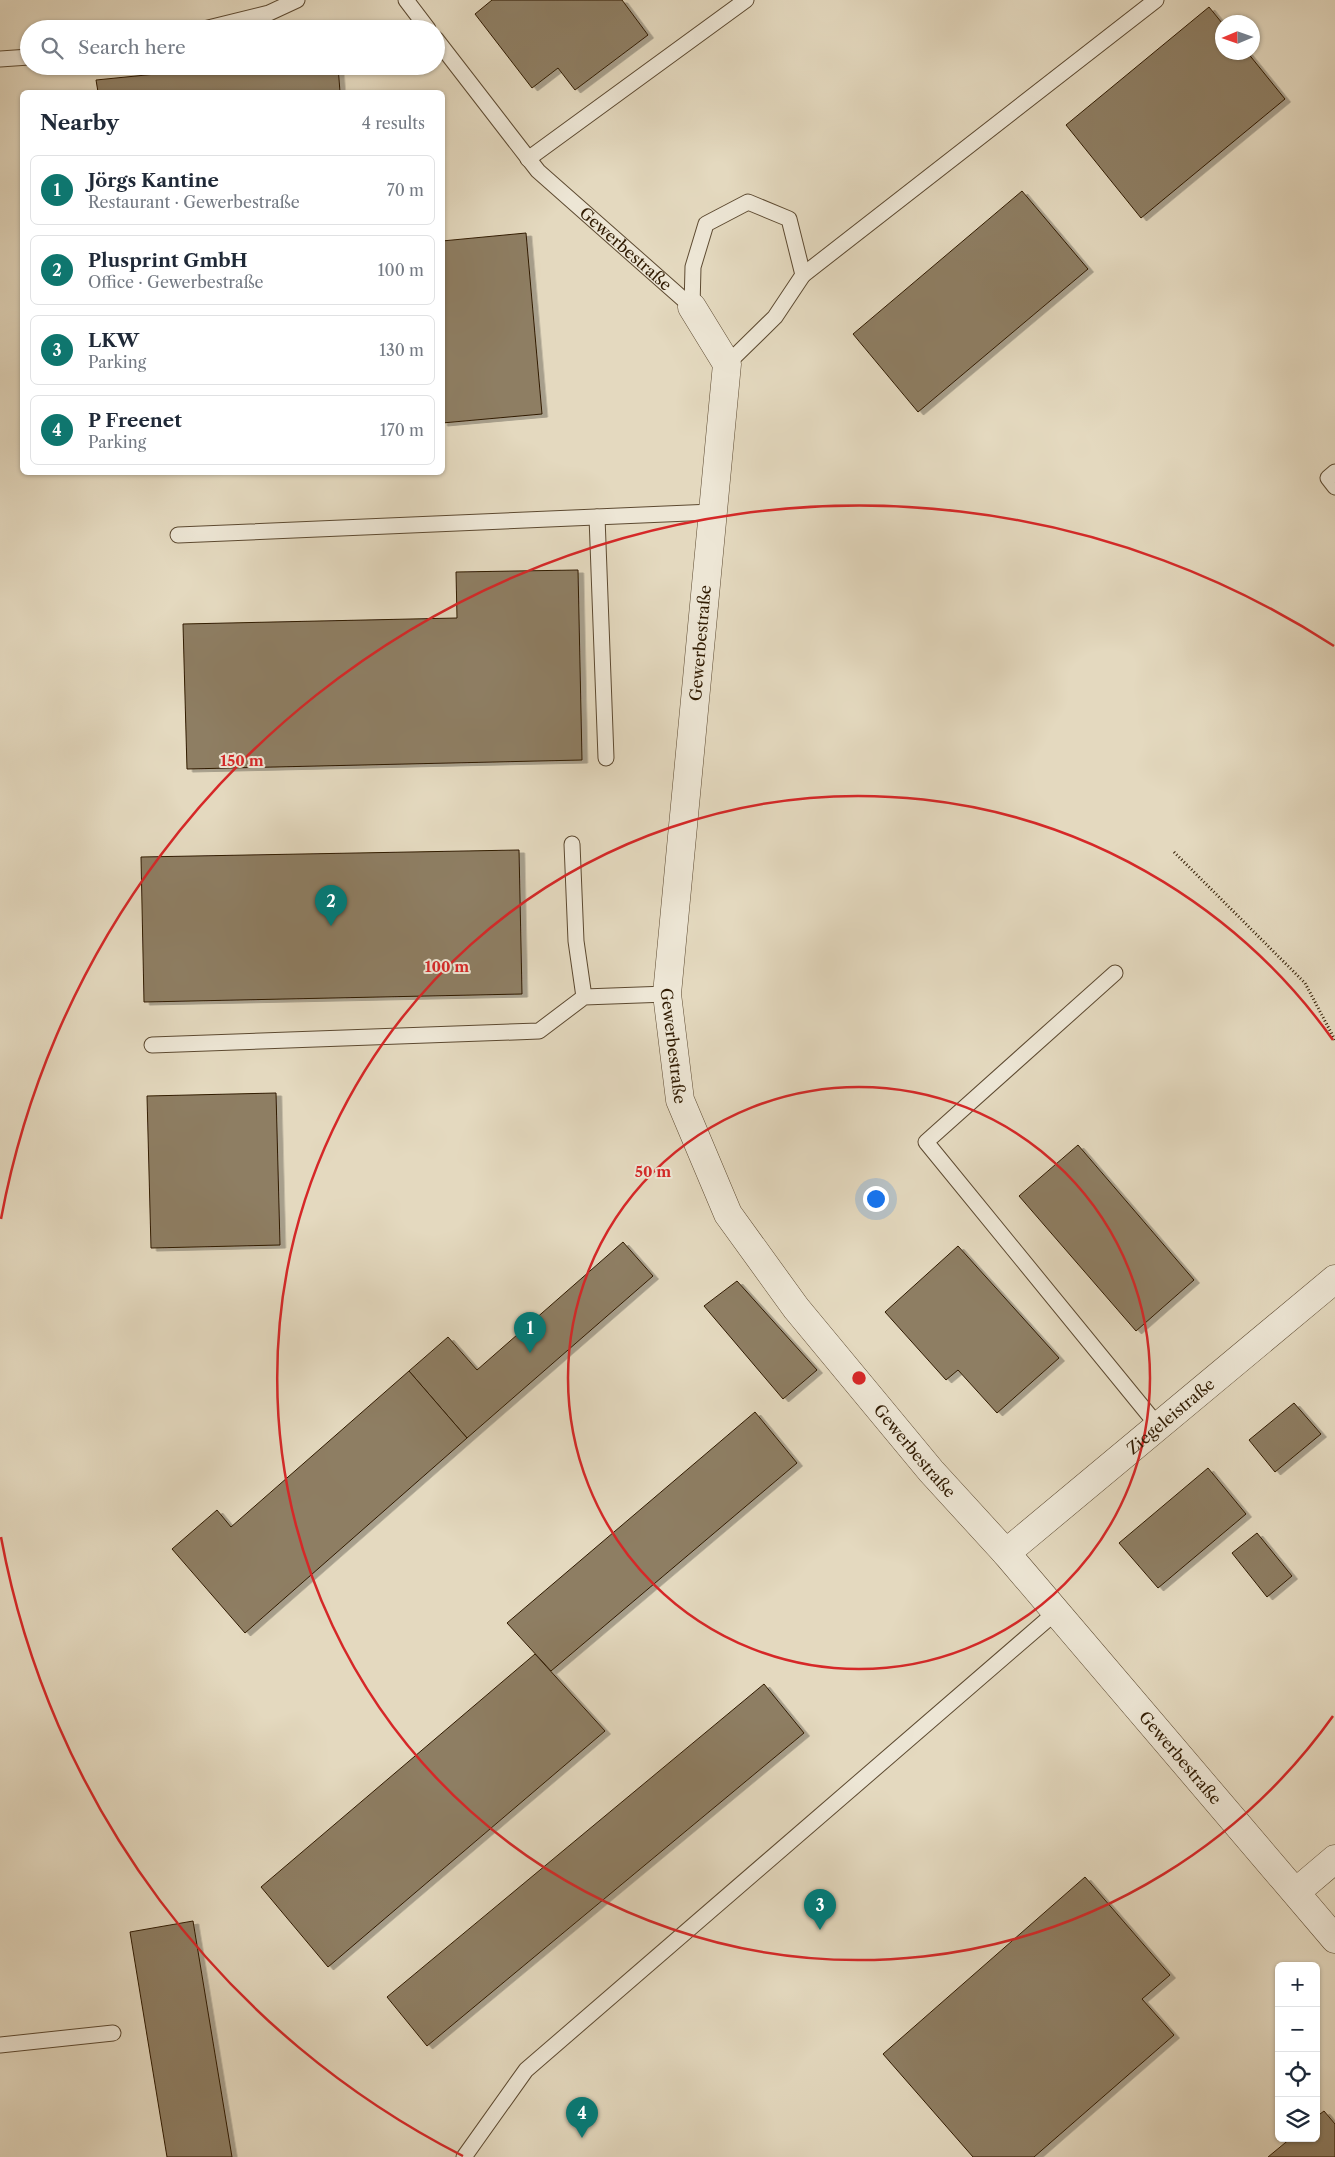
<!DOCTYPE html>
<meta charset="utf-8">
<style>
:root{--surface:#fff;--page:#f6f6f7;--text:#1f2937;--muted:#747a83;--line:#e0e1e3;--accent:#0f766e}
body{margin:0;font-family:"Libre Caslon Text",serif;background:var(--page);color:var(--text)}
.controls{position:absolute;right:15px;bottom:15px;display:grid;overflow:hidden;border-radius:8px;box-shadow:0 1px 4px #0004}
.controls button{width:45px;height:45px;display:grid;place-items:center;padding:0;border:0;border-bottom:1px solid var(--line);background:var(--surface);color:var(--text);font:25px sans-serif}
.compass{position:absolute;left:1215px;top:15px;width:45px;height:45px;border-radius:50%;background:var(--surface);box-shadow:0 1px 4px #0004;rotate:268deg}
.you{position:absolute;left:875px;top:1198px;width:18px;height:18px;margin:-12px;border:4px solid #fff;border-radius:50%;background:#1a73e8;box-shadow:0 0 0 8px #1a73e833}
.badge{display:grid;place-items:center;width:32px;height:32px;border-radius:50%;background:var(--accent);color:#fff;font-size:16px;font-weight:700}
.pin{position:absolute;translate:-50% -41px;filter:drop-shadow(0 1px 2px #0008)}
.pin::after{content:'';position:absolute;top:26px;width:18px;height:15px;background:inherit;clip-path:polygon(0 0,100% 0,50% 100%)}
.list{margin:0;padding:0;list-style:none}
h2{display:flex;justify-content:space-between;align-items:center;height:65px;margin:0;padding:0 20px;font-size:21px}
h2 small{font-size:16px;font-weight:400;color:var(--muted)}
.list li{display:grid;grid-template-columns:32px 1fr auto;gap:15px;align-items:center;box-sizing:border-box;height:70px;margin:0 10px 10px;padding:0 10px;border:1px solid var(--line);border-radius:8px}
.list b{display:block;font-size:19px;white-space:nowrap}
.list p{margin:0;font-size:16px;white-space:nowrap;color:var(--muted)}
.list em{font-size:16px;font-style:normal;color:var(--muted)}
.icon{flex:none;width:28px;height:28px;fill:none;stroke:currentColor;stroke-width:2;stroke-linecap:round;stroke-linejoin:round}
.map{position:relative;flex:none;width:1335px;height:2157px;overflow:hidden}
.search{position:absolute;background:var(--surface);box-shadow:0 1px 4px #0004;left:20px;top:20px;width:425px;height:55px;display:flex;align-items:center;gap:12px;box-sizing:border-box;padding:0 18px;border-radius:28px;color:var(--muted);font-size:19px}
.panel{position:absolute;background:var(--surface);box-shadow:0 1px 4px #0004;left:20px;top:90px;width:425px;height:385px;border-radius:8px}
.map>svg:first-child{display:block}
</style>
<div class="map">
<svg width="1335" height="2157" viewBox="0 0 1335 2157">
<defs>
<filter id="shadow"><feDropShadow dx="5.5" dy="3" stdDeviation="0" flood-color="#0004"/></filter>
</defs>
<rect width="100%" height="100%" fill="#e4d9bf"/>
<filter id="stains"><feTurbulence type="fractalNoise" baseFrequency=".004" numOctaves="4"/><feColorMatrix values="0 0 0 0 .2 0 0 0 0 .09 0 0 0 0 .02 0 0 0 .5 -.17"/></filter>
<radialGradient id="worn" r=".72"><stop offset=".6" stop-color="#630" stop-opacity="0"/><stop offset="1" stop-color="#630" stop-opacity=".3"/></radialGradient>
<g fill="#8e7e64" stroke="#301b02" filter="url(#shadow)">
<polygon points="492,0 622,0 648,35 575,90 558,68 532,88 475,14"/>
<polygon points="1209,7 1222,23 1222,52 1247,52 1285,99 1141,218 1066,125"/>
<polygon points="236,66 338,66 340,92 98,92 96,80"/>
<polygon points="1022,191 1088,269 918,412 853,334"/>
<polygon points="526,233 542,414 442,423 442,241"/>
<polygon points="578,570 582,760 187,769 183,624 457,618 456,572"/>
<polygon points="519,850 522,994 144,1002 141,857"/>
<polygon points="276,1093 280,1245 151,1248 147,1096"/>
<polygon points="1078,1145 1194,1280 1136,1331 1019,1196"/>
<polygon points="623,1242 653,1276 467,1438 409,1371 448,1337 477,1370"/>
<polygon points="958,1246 1059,1358 997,1413 958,1370 946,1380 885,1312"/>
<polygon points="737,1281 817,1370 783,1399 704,1306"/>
<polygon points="409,1371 467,1438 245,1633 172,1549 217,1510 231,1527"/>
<polygon points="1294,1403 1321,1434 1275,1472 1249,1440"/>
<polygon points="755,1412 797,1463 551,1671 507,1623"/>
<polygon points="1208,1468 1246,1514 1158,1588 1119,1543"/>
<polygon points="1257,1533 1292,1576 1267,1597 1232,1553"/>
<polygon points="535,1654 605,1731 328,1967 261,1887"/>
<polygon points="764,1684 804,1733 427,2046 387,1997"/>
<polygon points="1085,1877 1170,1975 1142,1999 1174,2035 1034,2157 973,2157 883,2054"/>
<polygon points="193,1921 232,2157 167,2157 130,1932"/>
<polygon points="1324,2111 1335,2124 1335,2157 1268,2157 1291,2138 1316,2138 1316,2117"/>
</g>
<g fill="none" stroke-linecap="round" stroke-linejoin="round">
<g stroke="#5d4a31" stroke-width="17">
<g id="lane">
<polyline points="406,0 428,29"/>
<polyline points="204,29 269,13 297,0"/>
<path id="s1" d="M436,39L538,171L692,307"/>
<polyline points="0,59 29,57"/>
<polyline points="528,159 746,0"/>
<polyline points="803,275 1156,0"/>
<polyline points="692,307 693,267 706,224 748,202 789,219 803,275 775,317 727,364"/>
<polyline points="1335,472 1328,478 1335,487"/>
<polyline points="597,517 606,758"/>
<polyline points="178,535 712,512"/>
<polyline points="572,844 576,941 584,997"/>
<polyline points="1115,973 926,1142 1158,1426"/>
<polyline points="152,1045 539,1031 584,997 667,994"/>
<polyline points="0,2045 113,2033"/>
<polyline points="464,2157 526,2070 1056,1612"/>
</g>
</g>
<g stroke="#5d4a31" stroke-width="29">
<g id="street">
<path id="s2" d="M692,307L727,364L667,994L680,1100L728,1214L796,1308L931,1471L1006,1553L1335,1939"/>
<path id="s3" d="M1006,1553L1335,1279"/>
<polyline points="1296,1892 1335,1859"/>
</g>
</g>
<polyline stroke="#301b02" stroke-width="3" stroke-dasharray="1 2.5" stroke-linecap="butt" points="1174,852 1305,983 1335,1040"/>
<use href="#lane" stroke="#ede6d5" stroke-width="15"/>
<use href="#street" stroke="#ede6d5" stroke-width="28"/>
</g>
<g fill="none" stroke="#d62828" stroke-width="2.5">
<circle cx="859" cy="1378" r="291"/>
<path d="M1333 1716A582 582 0 1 1 1333 1040"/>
<path d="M463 2156A873 873 0 0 1 1 1537M1 1219A873 873 0 0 1 1334 646"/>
</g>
<g text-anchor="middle" stroke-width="4" stroke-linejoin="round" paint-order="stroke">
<g font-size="16" fill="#301b02" stroke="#ede6d5">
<text dy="6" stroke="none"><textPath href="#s1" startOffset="284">Gewerbestraße</textPath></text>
<text transform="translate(700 643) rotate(-85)" y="6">Gewerbestraße</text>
<text dy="6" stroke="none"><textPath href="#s2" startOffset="752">Gewerbestraße</textPath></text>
<text dy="6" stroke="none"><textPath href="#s3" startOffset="214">Ziegeleistraße</textPath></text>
<text dy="6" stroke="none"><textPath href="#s2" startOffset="1232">Gewerbestraße</textPath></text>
<text dy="6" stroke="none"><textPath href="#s2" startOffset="1638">Gewerbestraße</textPath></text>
</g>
</g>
<circle cx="859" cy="1378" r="8" fill="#d62828" stroke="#ede6d5" stroke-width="2.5"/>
<g font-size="15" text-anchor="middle" font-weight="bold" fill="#d62828" stroke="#ede6d5" stroke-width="4" stroke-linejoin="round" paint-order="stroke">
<text x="242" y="766">150 m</text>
<text x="447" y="972">100 m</text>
<text x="653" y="1177">50 m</text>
</g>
<rect width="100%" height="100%" filter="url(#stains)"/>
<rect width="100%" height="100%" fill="url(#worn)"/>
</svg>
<div class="controls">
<button>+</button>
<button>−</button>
<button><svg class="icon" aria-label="locate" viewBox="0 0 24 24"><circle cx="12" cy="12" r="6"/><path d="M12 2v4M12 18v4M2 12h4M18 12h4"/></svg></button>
<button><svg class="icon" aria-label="layers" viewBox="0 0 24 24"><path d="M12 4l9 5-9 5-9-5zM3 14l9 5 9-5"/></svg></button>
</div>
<svg class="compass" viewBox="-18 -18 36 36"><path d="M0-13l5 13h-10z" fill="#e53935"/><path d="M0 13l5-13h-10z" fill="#747a83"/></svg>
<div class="you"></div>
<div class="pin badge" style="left:530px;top:1353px">1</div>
<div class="pin badge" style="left:331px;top:926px">2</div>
<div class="pin badge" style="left:820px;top:1930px">3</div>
<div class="pin badge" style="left:582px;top:2138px">4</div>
<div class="search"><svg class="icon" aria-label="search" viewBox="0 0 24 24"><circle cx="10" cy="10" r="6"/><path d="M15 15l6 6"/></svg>Search here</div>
<section class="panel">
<h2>Nearby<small>4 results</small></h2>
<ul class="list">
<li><span class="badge">1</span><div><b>Jörgs Kantine</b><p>Restaurant · Gewerbestraße</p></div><em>70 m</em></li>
<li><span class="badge">2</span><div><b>Plusprint GmbH</b><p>Office · Gewerbestraße</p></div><em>100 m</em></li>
<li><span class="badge">3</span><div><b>LKW</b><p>Parking</p></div><em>130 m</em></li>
<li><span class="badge">4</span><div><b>P Freenet</b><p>Parking</p></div><em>170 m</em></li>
</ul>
</section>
</div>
